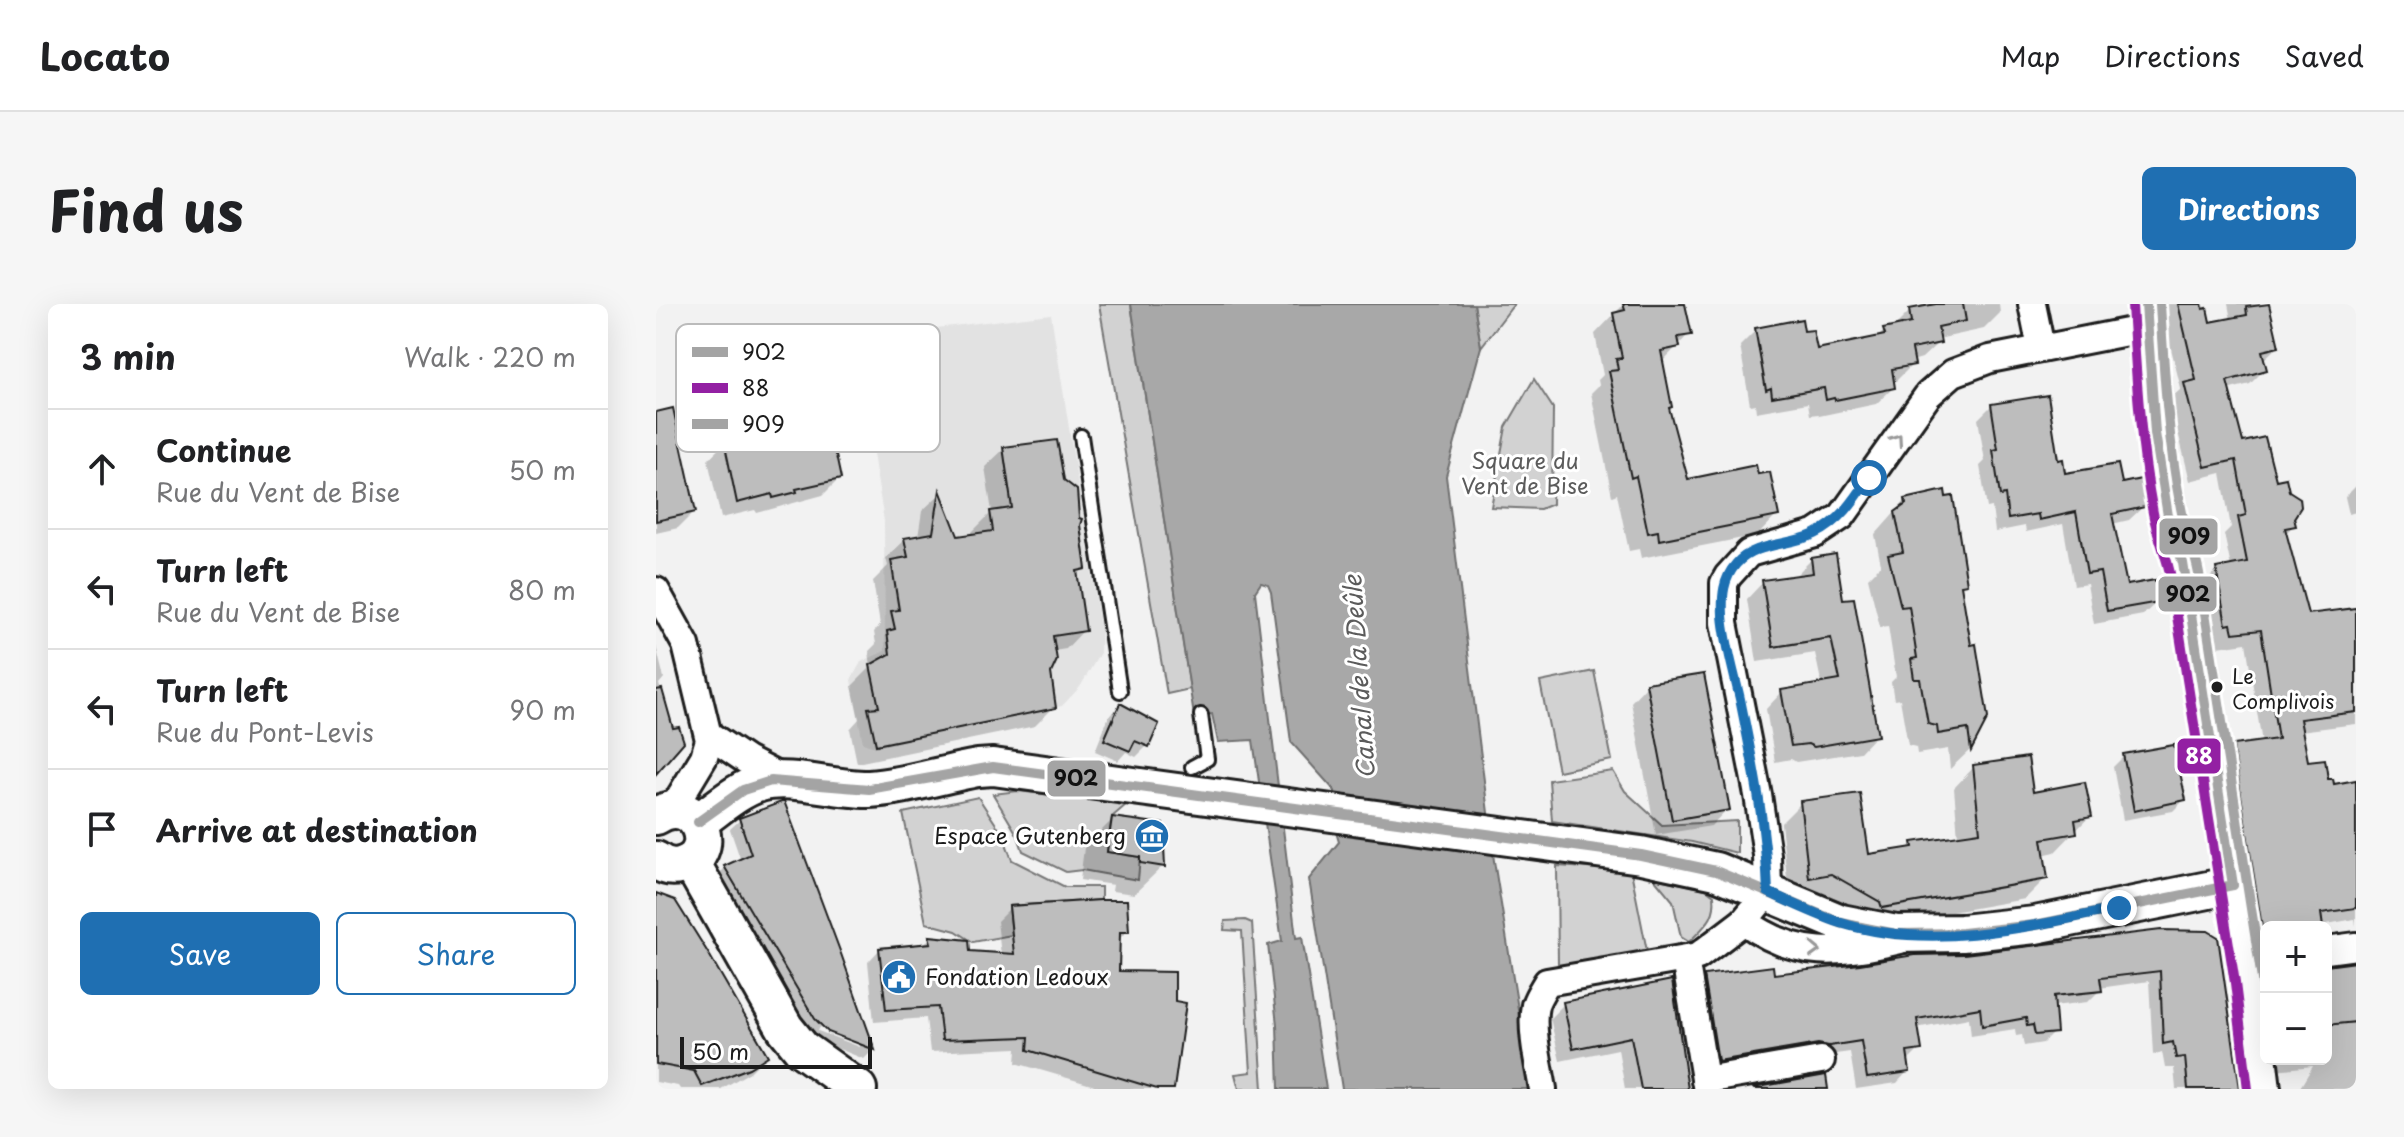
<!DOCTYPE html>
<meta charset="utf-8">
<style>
:root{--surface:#fff;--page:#f6f6f6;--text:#202124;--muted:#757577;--line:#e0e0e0;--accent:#1f6fb2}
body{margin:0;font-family:"Playpen Sans",sans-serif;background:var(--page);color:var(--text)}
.controls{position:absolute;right:24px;bottom:24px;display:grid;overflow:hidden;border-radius:12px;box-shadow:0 8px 32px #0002}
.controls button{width:72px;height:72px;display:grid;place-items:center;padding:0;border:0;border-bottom:2px solid var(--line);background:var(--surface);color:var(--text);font:40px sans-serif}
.scale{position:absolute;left:24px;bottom:20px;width:192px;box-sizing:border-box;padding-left:8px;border:4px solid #1c1c1c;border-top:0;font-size:22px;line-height:28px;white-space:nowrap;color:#1c1c1c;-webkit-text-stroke:6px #fff;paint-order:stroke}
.stop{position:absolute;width:24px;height:24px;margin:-18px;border:6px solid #1f6fb2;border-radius:50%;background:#fff}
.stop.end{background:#1f6fb2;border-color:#fff;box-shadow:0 2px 8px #0008}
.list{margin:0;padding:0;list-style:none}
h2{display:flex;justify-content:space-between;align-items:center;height:104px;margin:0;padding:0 32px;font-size:34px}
h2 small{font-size:26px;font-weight:400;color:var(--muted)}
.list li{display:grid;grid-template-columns:52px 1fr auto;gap:24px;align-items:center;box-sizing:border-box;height:120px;padding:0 32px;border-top:2px solid var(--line)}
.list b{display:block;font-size:30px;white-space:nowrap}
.list p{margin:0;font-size:26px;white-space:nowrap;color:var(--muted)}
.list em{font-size:26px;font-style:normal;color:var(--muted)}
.actions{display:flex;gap:16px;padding:24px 32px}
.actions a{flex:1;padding:18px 0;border:2px solid var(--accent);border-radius:12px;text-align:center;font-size:28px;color:var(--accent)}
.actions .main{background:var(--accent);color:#fff}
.icon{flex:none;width:44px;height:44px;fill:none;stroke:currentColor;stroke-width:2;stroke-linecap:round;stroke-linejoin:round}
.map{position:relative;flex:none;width:1700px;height:785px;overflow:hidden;border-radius:12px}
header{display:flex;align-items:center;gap:48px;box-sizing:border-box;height:112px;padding:0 40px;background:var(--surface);border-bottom:2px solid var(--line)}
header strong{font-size:38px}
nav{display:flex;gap:44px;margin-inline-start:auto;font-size:28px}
.intro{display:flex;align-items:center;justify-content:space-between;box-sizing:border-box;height:192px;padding:0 48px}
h1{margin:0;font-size:56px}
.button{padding:20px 36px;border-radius:12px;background:var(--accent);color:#fff;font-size:28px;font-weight:700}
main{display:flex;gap:48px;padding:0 48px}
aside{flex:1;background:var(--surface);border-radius:12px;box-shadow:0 8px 32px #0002}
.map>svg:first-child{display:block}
</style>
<header>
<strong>Locato</strong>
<nav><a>Map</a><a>Directions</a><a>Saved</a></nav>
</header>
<div class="intro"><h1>Find us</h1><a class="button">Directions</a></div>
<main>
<aside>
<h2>3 min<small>Walk · 220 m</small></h2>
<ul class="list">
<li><svg class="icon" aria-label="ahead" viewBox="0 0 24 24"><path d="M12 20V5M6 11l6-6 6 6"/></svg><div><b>Continue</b><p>Rue du Vent de Bise</p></div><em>50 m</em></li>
<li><svg class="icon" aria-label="left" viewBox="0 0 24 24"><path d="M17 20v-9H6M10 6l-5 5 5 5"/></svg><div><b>Turn left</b><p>Rue du Vent de Bise</p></div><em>80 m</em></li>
<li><svg class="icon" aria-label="left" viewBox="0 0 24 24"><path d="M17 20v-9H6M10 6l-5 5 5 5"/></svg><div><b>Turn left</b><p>Rue du Pont-Levis</p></div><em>90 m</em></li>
<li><svg class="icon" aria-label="arrive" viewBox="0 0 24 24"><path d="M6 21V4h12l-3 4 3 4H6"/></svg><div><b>Arrive at destination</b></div></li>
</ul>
<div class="actions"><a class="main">Save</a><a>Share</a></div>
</aside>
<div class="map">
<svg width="1700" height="785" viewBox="0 0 1700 785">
<rect width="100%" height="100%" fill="#f2f2f2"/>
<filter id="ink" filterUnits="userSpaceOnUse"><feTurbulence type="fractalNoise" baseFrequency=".0125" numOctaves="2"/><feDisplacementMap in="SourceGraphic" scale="16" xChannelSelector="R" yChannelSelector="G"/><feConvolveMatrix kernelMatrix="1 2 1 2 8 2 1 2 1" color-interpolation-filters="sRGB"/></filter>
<g filter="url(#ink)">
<polygon fill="#e2e2e2" points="395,10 445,326 444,349 424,383 406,402 220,443 212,441 207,439 195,376 205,358 229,347 228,217 198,34"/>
<g fill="#d2d2d2" stroke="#777" stroke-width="2">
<polygon points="443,0 475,0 534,385 511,390"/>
<polygon points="818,0 858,0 825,43"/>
<polygon points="878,75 897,104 896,200 884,205 835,203 850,123"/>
<polygon points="938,367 956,456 902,467 884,378"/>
<polygon points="957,467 969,487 1006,521 1081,517 1081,549 1036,538 896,517 893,476"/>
<polygon points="362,487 471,500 456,513 451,548 484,553 482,576 426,566 410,568 367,547 362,532 337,490"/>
<polygon points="322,493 347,531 356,556 409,583 445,583 445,596 353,602 356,631 317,638 300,627 270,619 247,509"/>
<polygon points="901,562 975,567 991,647 913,672 902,662"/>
<path d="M998,574L1050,585L1058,591C1061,615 1048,622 1033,638L1025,633L1017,597Z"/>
<polygon points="589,616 596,619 607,785 583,785 579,770 595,768 586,627 568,626 569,617"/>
</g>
<polygon fill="#a8a8a8" stroke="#707070" stroke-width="2" points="475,0 818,0 825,43 790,172 838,557 875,785 686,785 653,575 683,538 680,528 679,487 635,438 615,288 612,281 605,279 599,288 640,634 646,633 670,785 623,785 621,721 612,641 626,637 597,436 562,438 556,410 538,412"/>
<g fill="#0003" fill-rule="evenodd">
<polygon points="968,0 1027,0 1033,30 1005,59 1011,105 1030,177 1121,211 1102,231 985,254 983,245 973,247 961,190 956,192 935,89 943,81 942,76 947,71 939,30"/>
<polygon points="1265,0 1343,0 1344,9 1328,25 1282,35 1283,38 1266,54 1256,57 1257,60 1240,77 1236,78 1237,84 1220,100 1163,112 1162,110 1154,111 1152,99 1100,108 1099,100 1094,101 1084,42 1100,26 1147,30 1159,47 1220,35 1228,27 1237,24 1254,7 1264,5"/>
<polygon points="1499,0 1548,0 1553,21 1575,16 1572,0 1611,0 1621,43 1606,57 1609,65 1594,80 1571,86 1585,140 1618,178 1636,214 1638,221 1629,230 1650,312 1700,306 1700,420 1644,427 1650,459 1676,482 1700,478 1700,622 1699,615 1665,621 1665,623 1610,623 1610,736 1563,458 1578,443 1606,439 1590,339 1562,343 1561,334 1555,335 1547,281 1561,266 1575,263 1568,230 1575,223 1565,169 1534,177 1514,95 1525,85 1510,24 1500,27"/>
<polygon points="1336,101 1400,158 1407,171 1464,182 1487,203 1473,216 1456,220 1470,283 1501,298 1487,311 1438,320 1431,280 1418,282 1407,220 1370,228 1369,222 1339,228 1336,203 1331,204 1324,162 1329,157 1322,115"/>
<polygon points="0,110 38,208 22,224 0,229"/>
<polygon points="68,139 183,175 167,191 101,209 99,206 65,214 52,156"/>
<polygon points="348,145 406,178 428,265 420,272 428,326 410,345 398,347 393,369 398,403 379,422 201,459 194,425 203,415 196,382 215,363 213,347 220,340 218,328 224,321 217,277 232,262 230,254 249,236 262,233 266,207 284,190 301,234 317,232 316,228 336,208 329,163"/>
<polygon points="1700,182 1700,208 1693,210 1689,193"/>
<polygon points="1250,196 1309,280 1303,285 1313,343 1330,413 1314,446 1294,465 1292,445 1261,450 1260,443 1252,441 1244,395 1238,396 1235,378 1240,373 1232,322 1224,323 1212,274 1225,261 1219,231"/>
<polygon points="1156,255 1186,298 1220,431 1204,448 1140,458 1135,455 1119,458 1110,405 1126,388 1166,382 1159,349 1101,358 1091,295 1107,278 1139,272"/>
<polygon points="0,342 8,374 3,380 16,427 0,467"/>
<polygon points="991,381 1071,505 1055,522 1000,531 975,398"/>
<polygon points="464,402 500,421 491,442 480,453 470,448 462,457 439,447 453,412"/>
<polygon points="1468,452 1528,496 1517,507 1467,516 1457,463"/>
<polygon points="1318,463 1375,490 1433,513 1399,548 1386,551 1390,574 1369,595 1206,624 1133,593 1125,519 1145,499 1211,552 1250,546 1257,539 1302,533 1298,484"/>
<path d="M127,500L217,746L208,755L163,737L150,724L60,573L69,564L85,557L74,525L84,516ZM164,723L204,738V743L162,727Z"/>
<polygon points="457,515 507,562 478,590 456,587 457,581 424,576 428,544"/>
<polygon points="0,592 110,752 94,768 65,785 24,785 22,782 0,778"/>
<polygon points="354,604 471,627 461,637 461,669 516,785 449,785 360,759 361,744 274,748 270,714 218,718 212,658 224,645 266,642 274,634 312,649 345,651 341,617"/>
<polygon points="1505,628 1582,785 1520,785 1518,764 1509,764 1506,748 1497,751 1493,677 1443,684 1443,687 1432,698 1397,702 1398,728 1387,739 1368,742 1366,731 1360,732 1359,725 1315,732 1313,714 1260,724 1263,746 1252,757 1252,767 1241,779 1200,785 1194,748 1051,768 1037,685 1049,673 1116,672"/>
<polygon points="1700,660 1700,785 1643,785 1657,762 1618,766 1615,755 1670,755 1670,664"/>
<polygon points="1015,678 1030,785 969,785 962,745 904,757 894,714 908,700"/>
</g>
<g fill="#bdbdbd" stroke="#1c1c1c" stroke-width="2">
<polygon points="967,0 1029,0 1036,31 1022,33 1024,43 1005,47 1016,103 1013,104 1032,175 1100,161 1102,170 1114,168 1123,212 1003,236 1002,227 992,229 980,172 975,174 953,67 962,66 960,55 966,54 957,9 969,6"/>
<polygon points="1280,0 1307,0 1310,17 1282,23 1285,39 1256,45 1259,61 1236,65 1239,84 1179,96 1178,94 1170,96 1168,84 1116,93 1115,84 1110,86 1099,24 1146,15 1148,27 1157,26 1161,45 1229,31 1227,25 1255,19 1253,5"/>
<polygon points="1522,0 1546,0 1547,5 1551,4 1554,18 1591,11 1590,3 1613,0 1623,43 1606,47 1611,66 1571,77 1587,138 1609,133 1620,176 1630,174 1633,187 1644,194 1645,203 1638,214 1640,222 1629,224 1652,310 1700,304 1700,408 1644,415 1652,457 1669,455 1672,475 1677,475 1678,480 1700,476 1700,604 1665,609 1667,623 1606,623 1577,441 1622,435 1605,326 1577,329 1575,320 1570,321 1560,264 1591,258 1582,213 1590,211 1580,156 1549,163 1528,79 1540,76"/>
<polygon points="1392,91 1402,156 1407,155 1409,169 1462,160 1466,179 1485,175 1489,203 1456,210 1471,281 1499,276 1503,298 1451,307 1444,268 1431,270 1420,208 1383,216 1382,210 1352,215 1349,191 1344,192 1337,146 1342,145 1335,100"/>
<polygon points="17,104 40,208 0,217 0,108"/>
<polygon points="172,114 185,175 140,185 141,188 117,194 116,190 81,199 68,137"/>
<polygon points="401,136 408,176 421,186 423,214 426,215 424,221 430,265 421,267 430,327 397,332 401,356 395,369 400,404 220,441 212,404 223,403 214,361 234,350 231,327 239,325 235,307 243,306 235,256 252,253 248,234 277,229 284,186 302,232 337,227 334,207 356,204 347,143"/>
<polygon points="1289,186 1290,193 1297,192 1311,280 1305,281 1315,341 1320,340 1332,414 1315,447 1312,425 1282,430 1281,422 1272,420 1264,375 1258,375 1255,355 1261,354 1253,302 1245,303 1232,251 1247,248 1239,208 1250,200 1249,195"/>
<polygon points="1180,250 1187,295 1198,294 1222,432 1158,443 1152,440 1135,442 1125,386 1184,376 1175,334 1117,343 1106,276 1157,269 1155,254"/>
<polygon points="1048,370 1074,506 1016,516 990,379"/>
<polygon points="6,385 17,424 23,423 28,438 0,470 0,386"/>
<polygon points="464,399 503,420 493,443 479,437 474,447 448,436"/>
<polygon points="1518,441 1530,496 1478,507 1467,450"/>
<polygon points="1372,453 1377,488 1429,478 1436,513 1419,516 1421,529 1386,535 1392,575 1226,604 1224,598 1175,570 1153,574 1144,497 1204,489 1213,550 1257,543 1256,538 1324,528 1317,461"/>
<polygon points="128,497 184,647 219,746 172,728 159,715 68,562 95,550 83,514"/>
<polygon points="456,513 507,520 509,563 484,559 484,553 451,548"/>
<polygon points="0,589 19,596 54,652 112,752 93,764 46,782 38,767 0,760"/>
<polygon points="445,596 471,596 473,628 464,628 463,667 519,668 519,697 530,699 518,785 501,785 372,746 373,733 286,736 282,703 230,706 223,644 275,639 273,632 313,636 314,647 358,650 353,602"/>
<polygon points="1505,626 1552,627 1562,633 1584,785 1532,785 1529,753 1520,754 1517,738 1507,740 1504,667 1444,674 1446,687 1398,692 1401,729 1379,731 1377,721 1371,722 1370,714 1326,722 1324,704 1261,715 1266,746 1251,748 1254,768 1211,774 1205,737 1173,742 1162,740 1062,757 1048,671 1117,662 1118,670 1204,660 1258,651 1308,650"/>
<polygon points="1700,658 1700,718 1670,721 1670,662"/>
<polygon points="1016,676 1032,785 985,785 975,733 917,745 907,698"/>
<polygon points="1170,771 1172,785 1098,785 1097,784"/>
</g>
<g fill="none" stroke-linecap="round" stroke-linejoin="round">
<g stroke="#1c1c1c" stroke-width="18">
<g id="lane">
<polyline points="425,132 464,387"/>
<polyline points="536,463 551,455 545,411"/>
</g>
</g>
<g stroke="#1c1c1c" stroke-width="32">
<g id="street">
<polyline points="1376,0 1385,44"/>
<polyline points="0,287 30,341 53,436 48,453 16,506"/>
<polyline points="53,431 90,456 129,476"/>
<path d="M1088,617C1141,656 1184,650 1244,636"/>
<polyline points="1670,646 1700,642"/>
<polyline points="1029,655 1050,781"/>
<polyline points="1049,776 1165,756"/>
<path d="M887,785C883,762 874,724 879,701C882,692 887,685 891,678L1042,652L1088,617L1112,588L1111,551L1102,491L1068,319V279L1072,272L1093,249L1159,230L1186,212L1272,91L1297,69L1334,55L1491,24"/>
</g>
</g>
<g stroke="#1c1c1c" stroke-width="42">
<g id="secondary">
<path d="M1490,0C1494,70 1499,138 1511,207C1515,230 1526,250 1529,272L1593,677L1606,785"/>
<path d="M0,512C43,486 66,553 24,562C15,564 7,562 0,556"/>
<path d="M42,518C61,505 81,486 104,479C132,470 181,486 213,485C249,483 286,470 322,464L337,463L985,551L1060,567L1185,619L1240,630L1306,629L1379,621L1577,581"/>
<polyline points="35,558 129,724 146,745 202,785"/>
</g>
</g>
<use href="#lane" stroke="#fff" stroke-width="12"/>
<use href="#street" stroke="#fff" stroke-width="26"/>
<use href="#secondary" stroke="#fff" stroke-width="36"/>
<g stroke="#fff" stroke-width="16">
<g id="bus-1">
<polyline points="1490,0 1499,129 1512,212 1527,259 1577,581"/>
<polyline points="42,518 87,486 115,477 213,485 337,463 985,551 1060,567 1185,619 1240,630 1306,629 1379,621 1577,581"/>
</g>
</g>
<g stroke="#fff" stroke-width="16">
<path id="bus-2" d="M1476,1C1480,70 1484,140 1497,209C1501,231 1511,252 1515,274L1579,679L1592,785"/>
</g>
<g stroke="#fff" stroke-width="16">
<path id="bus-3" d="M1504,0C1508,68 1512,137 1525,204C1529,226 1539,247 1543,270L1610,701"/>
</g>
<use href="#bus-1" stroke="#a4a4a4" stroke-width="10"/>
<use href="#bus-2" stroke="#9320a3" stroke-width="10"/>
<use href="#bus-3" stroke="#a4a4a4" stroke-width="10"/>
</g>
<defs><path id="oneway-chevron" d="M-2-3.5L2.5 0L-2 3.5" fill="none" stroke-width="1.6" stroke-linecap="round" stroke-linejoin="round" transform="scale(2)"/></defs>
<g stroke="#999">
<use href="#oneway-chevron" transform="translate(1241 135) rotate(-55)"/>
<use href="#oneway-chevron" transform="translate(1159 646) rotate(2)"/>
</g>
</g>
<g fill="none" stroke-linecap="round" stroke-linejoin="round" filter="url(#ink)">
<path stroke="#1f6fb2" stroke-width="10" d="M1213,174C1198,197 1184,218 1159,230C1134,242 1099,238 1080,260C1067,275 1066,292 1067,311C1069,339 1078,368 1084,395C1097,459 1110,522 1112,588C1136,599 1160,611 1185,619C1275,647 1374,623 1463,604"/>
</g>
<defs>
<g id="museum-disc" transform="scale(1.8)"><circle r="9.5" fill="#1f6fb2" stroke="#fff"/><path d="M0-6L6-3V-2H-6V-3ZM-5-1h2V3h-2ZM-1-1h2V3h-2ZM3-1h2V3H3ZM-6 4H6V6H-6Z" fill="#fff"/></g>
<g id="civic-disc" transform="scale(1.8)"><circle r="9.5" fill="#1f6fb2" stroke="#fff"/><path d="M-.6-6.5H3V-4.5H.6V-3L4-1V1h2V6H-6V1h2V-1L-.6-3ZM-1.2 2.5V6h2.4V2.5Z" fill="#fff"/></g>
</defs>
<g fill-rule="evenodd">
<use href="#museum-disc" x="496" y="532"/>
<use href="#civic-disc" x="243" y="673"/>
</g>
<circle fill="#1c1c1c" stroke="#fff" stroke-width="3" cx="1561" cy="383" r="7"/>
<g text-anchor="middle" stroke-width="6" stroke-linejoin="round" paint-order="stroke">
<g font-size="20" fill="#1c1c1c" stroke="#fff" text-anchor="start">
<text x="1576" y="380">Le<tspan x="1576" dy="25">Complivois</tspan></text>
</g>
<g font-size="22" fill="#5c5c5c" stroke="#fff">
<text x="869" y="165">Square du<tspan x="869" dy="25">Vent de Bise</tspan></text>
</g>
<g font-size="22" fill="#1c1c1c" stroke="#fff" text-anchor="end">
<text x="470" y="540">Espace Gutenberg</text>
<text x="269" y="681" text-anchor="start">Fondation Ledoux</text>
</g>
<g font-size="24" font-style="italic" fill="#5b5b5b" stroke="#fff">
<text transform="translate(704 373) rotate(-94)" y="8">Canal de la Deûle</text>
</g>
</g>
<rect x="20" y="20" width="264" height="128" rx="12" fill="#fff" stroke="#bbb" stroke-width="2"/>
<rect x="36" y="43" width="36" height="10" fill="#a4a4a4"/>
<rect x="36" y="79" width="36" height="10" fill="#9320a3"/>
<rect x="36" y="115" width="36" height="10" fill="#a4a4a4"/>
<g font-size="22" fill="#1c1c1c">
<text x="86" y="56">902</text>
<text x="86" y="92">88</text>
<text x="86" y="128">909</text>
</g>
<g stroke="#fff" stroke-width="3">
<rect x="1502" y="213" width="61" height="39" rx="8" fill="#a4a4a4"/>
<rect x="1501" y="271" width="61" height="38" rx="8" fill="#a4a4a4"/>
<rect x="1520" y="433" width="46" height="38" rx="8" fill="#9320a3"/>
<rect x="390" y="455" width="61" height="39" rx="8" fill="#a4a4a4"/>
</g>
<g font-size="22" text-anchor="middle" font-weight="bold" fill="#fff">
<text x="1543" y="460">88</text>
</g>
<g font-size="22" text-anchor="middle" font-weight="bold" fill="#111">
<text x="1533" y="240">909</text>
<text x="1532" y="298">902</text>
<text x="420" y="482">902</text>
</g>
</svg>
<div class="controls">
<button>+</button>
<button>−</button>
</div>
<div class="scale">50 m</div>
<div class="stop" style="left:1213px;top:174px"></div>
<div class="stop end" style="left:1463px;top:604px"></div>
</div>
</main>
